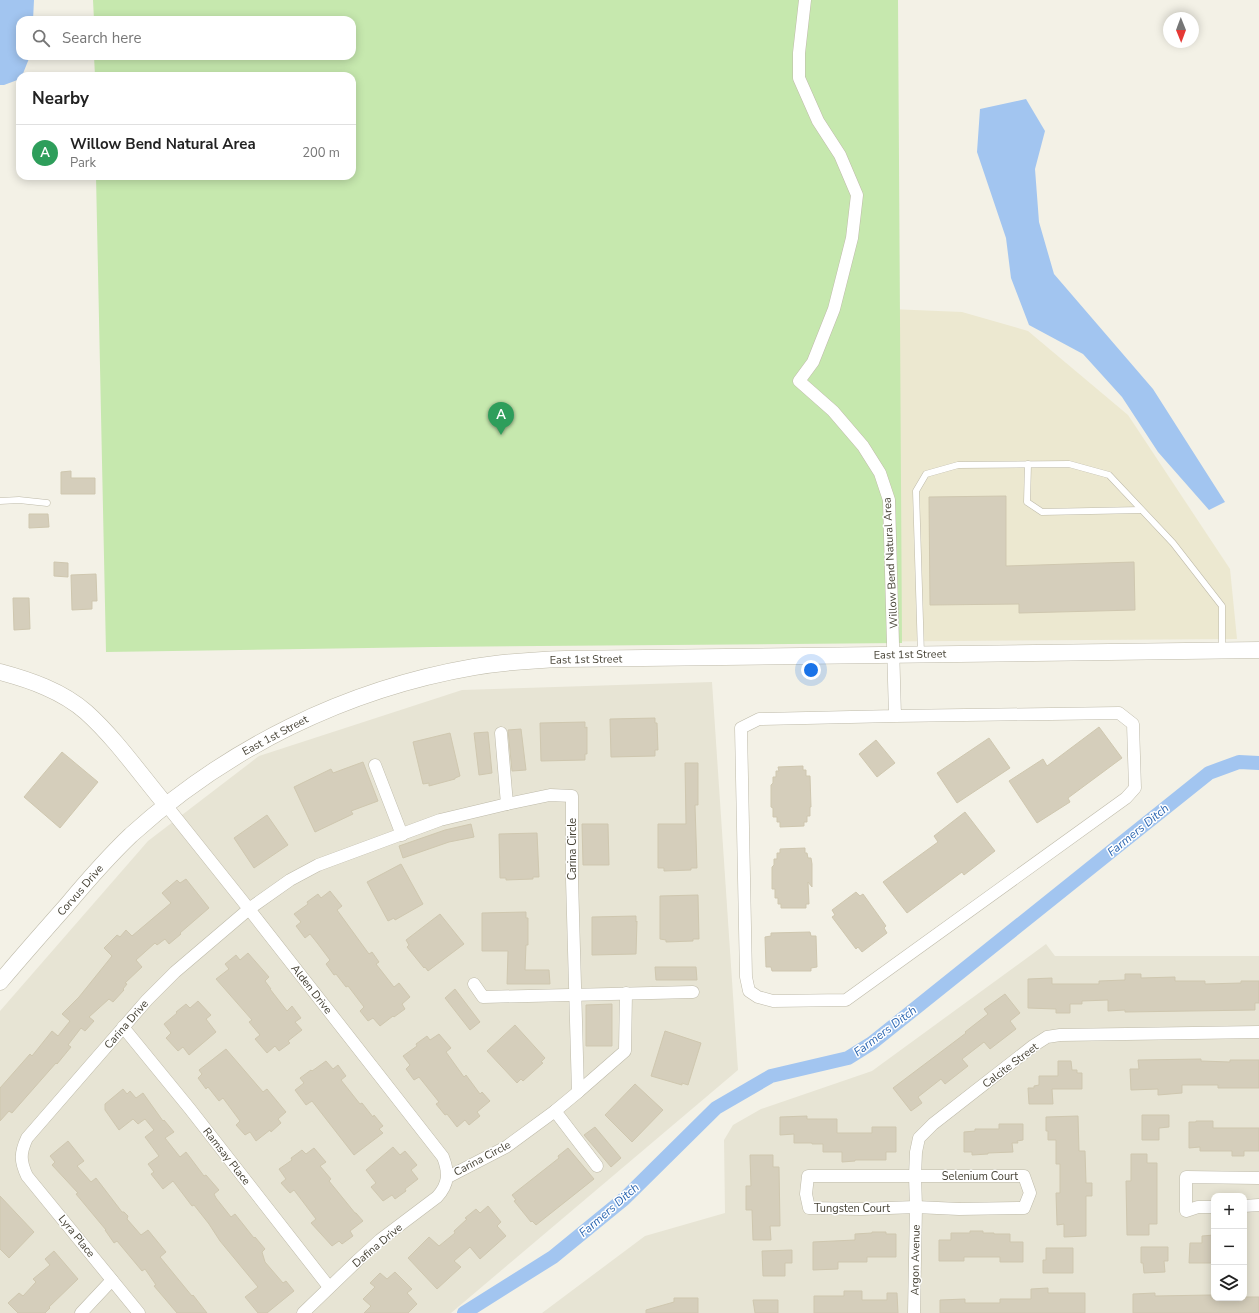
<!DOCTYPE html>
<meta charset="utf-8">
<style>
:root{--surface:#fff;--page:#f2f2f2;--text:#222;--muted:#767676;--line:#e0e0e0;--accent:#ea580c}
body{margin:0;font-family:"Nunito Sans",sans-serif;background:var(--page);color:var(--text)}
.controls{position:absolute;right:12px;bottom:12px;display:grid;overflow:hidden;border-radius:8px;box-shadow:0 2px 10px #0003}
.controls button{width:36px;height:36px;display:grid;place-items:center;padding:0;border:0;border-bottom:1px solid var(--line);background:var(--surface);color:var(--text);font:20px sans-serif}
.compass{position:absolute;left:1163px;top:12px;width:36px;height:36px;border-radius:50%;background:var(--surface);box-shadow:0 2px 10px #0003;rotate:179deg}
.you{position:absolute;left:811px;top:670px;width:14px;height:14px;margin:-10px;border:3px solid #fff;border-radius:50%;background:#1a73e8;box-shadow:0 0 0 6px #1a73e833}
.badge{display:grid;place-items:center;width:26px;height:26px;border-radius:50%;background:var(--accent);color:#fff;font-size:13px;font-weight:700}
.pin{position:absolute;translate:-50% -33px;filter:drop-shadow(0 1px 2px #0008)}
.pin::after{content:'';position:absolute;top:21px;width:14px;height:12px;background:inherit;clip-path:polygon(0 0,100% 0,50% 100%)}
.list{margin:0;padding:0;list-style:none}
h2{display:flex;justify-content:space-between;align-items:center;height:52px;margin:0;padding:0 16px;font-size:17px}
h2 small{font-size:13px;font-weight:400;color:var(--muted)}
.list li{display:grid;grid-template-columns:26px 1fr auto;gap:12px;align-items:center;box-sizing:border-box;height:56px;padding:0 16px;border-top:1px solid var(--line)}
.list b{display:block;font-size:15px;white-space:nowrap}
.list p{margin:0;font-size:13px;white-space:nowrap;color:var(--muted)}
.list em{font-size:13px;font-style:normal;color:var(--muted)}
.icon{flex:none;width:22px;height:22px;fill:none;stroke:currentColor;stroke-width:2;stroke-linecap:round;stroke-linejoin:round}
.map{position:relative;flex:none;width:1259px;height:1313px;overflow:hidden}
.search{position:absolute;background:var(--surface);box-shadow:0 2px 10px #0003;left:16px;top:16px;width:340px;height:44px;display:flex;align-items:center;gap:10px;box-sizing:border-box;padding:0 14px;border-radius:12px;color:var(--muted);font-size:15px}
.panel{position:absolute;background:var(--surface);box-shadow:0 2px 10px #0003;left:16px;top:72px;width:340px;height:108px;border-radius:12px}
.map>svg:first-child{display:block}
</style>
<div class="map">
<svg width="1259" height="1313" viewBox="0 0 1259 1313">
<rect width="100%" height="100%" fill="#f3f1e6"/>
<g fill="#e7e4d4" fill-rule="evenodd">
<polygon points="712,682 738,1070 451,1313 0,1313 0,1011 148,841 259,756 462,690"/>
<path d="M1046,944L1055,956H1259V1313H542L645,1236L725,1213L724,1140L733,1125L761,1109L872,1071ZM1214,1196H1244V1298H1214Z"/>
</g>
<polygon fill="#ece8d0" points="890,309 962,312 1028,331 1128,415 1230,569 1237,639 824,642"/>
<polygon fill="#c6e8ae" points="93,0 898,0 902,643 433,647 106,652 96,176 352,176 352,76 95,76 94,56 352,56 352,20 94,20"/>
<g fill="#a2c5f0">
<polygon points="0,0 34,0 33,20 20,20 20,56 30,56 22,76 20,76 20,79 4,85 0,85"/>
<polygon points="1026,99 1045,131 1035,169 1039,222 1054,274 1153,389 1225,502 1209,510 1158,452 1122,397 1083,354 1029,325 1011,278 1006,238 977,152 980,109"/>
</g>
<g fill="none" stroke-linecap="round" stroke-linejoin="round">
<polyline stroke="#a2c5f0" stroke-width="14" points="464,1313 553,1257 624,1199 716,1108 771,1076 848,1058 872,1043 1209,773 1239,762 1259,763"/>
</g>
<g fill="#d5cebb" stroke="#cfc7af">
<polygon points="71,471 71,478 95,478 95,494 61,494 61,472"/>
<polygon points="1006,496 1006,566 1134,562 1135,610 1019,613 1019,604 930,605 929,497"/>
<polygon points="29,514 48,514 49,527 29,528"/>
<polygon points="54,562 68,563 68,577 54,576"/>
<polygon points="96,574 97,601 92,601 92,609 72,610 71,575"/>
<polygon points="13,598 29,598 30,629 14,630"/>
<polygon points="655,718 655,723 657,723 658,750 655,750 655,756 611,757 610,719"/>
<polygon points="585,722 585,728 587,727 587,754 585,754 585,760 541,761 540,723"/>
<polygon points="1099,727 1122,758 1068,798 1070,802 1037,823 1009,781 1043,759 1047,766"/>
<polygon points="521,729 526,770 512,771 508,730"/>
<polygon points="488,732 492,773 479,775 474,733"/>
<polygon points="450,733 460,776 455,778 455,779 429,786 429,783 423,784 413,742"/>
<polygon points="989,738 1010,768 957,803 937,773"/>
<polygon points="876,740 895,763 877,777 859,754"/>
<polygon points="62,752 98,782 60,828 24,797"/>
<polygon points="363,762 378,801 351,811 353,814 315,832 294,787 331,769 333,773"/>
<polygon points="685,763 698,763 698,805 695,805 697,868 691,868 691,870 664,871 664,868 658,868 658,824 686,824"/>
<polygon points="803,766 803,770 806,770 806,776 810,776 811,807 810,807 810,816 807,816 807,822 804,822 804,826 780,827 780,822 777,822 777,817 773,817 773,808 771,807 771,785 773,783 773,777 776,777 776,771 779,771 778,767"/>
<polygon points="965,812 995,851 964,875 962,872 907,913 883,882 938,842 934,836"/>
<polygon points="267,815 288,845 254,868 234,838"/>
<polygon points="471,824 474,837 449,842 403,858 399,846 445,830"/>
<polygon points="582,824 608,824 609,865 583,865"/>
<polygon points="537,833 539,877 533,877 533,879 506,880 506,878 500,878 499,834"/>
<polygon points="805,848 805,853 807,853 808,858 811,858 812,864 812,887 808,882 809,904 806,904 806,908 781,908 781,904 778,904 778,898 775,898 775,889 772,889 772,867 774,865 774,859 777,859 777,853 780,853 780,849"/>
<polygon points="401,864 423,904 395,920 394,918 388,921 367,882"/>
<polygon points="186,879 209,908 180,933 181,934 169,944 165,939 157,945 155,943 136,960 142,967 125,983 127,984 123,989 124,990 113,1002 109,999 89,1017 94,1021 85,1031 81,1028 68,1045 71,1047 57,1064 56,1063 12,1113 9,1111 0,1121 0,1088 30,1054 32,1056 52,1031 58,1036 70,1021 62,1014 79,997 112,956 104,948 117,935 120,937 126,930 132,936 171,903 162,893 177,880 180,883"/>
<polygon points="330,891 342,906 337,910 369,954 372,952 379,962 376,964 394,987 399,983 410,997 402,1004 405,1009 394,1017 393,1016 380,1026 373,1018 368,1021 360,1011 364,1007 348,986 346,987 336,974 334,975 326,964 330,960 318,944 310,934 305,938 296,926 301,922 294,914 308,904 307,902 318,894 321,898"/>
<polygon points="856,892 860,896 863,894 886,926 884,928 887,933 862,952 858,947 856,949 832,917 835,915 832,910"/>
<polygon points="698,895 699,939 693,939 693,941 666,942 666,940 660,939 660,896"/>
<polygon points="526,912 526,918 528,918 528,945 526,945 525,970 549,970 550,984 507,984 508,951 482,951 482,913"/>
<polygon points="440,914 464,944 428,971 425,967 424,968 407,947 409,945 406,940"/>
<polygon points="636,916 636,922 637,921 636,954 592,955 592,917"/>
<polygon points="810,932 811,936 816,936 817,967 811,968 811,971 772,971 771,967 766,967 765,937 771,936 771,933"/>
<polygon points="248,953 269,977 265,981 271,989 270,989 287,1011 292,1006 301,1018 295,1022 302,1030 288,1041 290,1043 279,1051 275,1046 267,1053 255,1039 260,1035 249,1022 252,1020 216,979 229,969 225,964 236,955 240,960"/>
<polygon points="655,967 696,967 697,980 656,980"/>
<polygon points="1125,974 1141,974 1141,978 1175,977 1175,981 1205,981 1205,984 1241,983 1241,981 1259,981 1259,1003 1255,1003 1255,1010 1125,1012 1125,1010 1108,1011 1108,1000 1082,1001 1082,1004 1070,1004 1070,1013 1056,1013 1056,1009 1028,1008 1028,979 1052,978 1052,984 1099,984 1099,981 1125,980"/>
<polygon points="455,989 480,1022 470,1030 445,998"/>
<polygon points="1005,994 1020,1013 1010,1021 1016,1029 990,1049 984,1042 962,1059 968,1066 945,1084 941,1079 918,1097 922,1103 911,1111 893,1088 966,1033 965,1032 988,1014 984,1009"/>
<polygon points="198,1001 211,1015 206,1019 216,1032 189,1055 183,1047 178,1051 166,1038 171,1033 164,1024 177,1013 176,1012 186,1004 190,1008"/>
<polygon points="612,1004 612,1046 586,1046 586,1005"/>
<polygon points="515,1025 545,1058 541,1062 543,1063 523,1081 521,1079 517,1083 487,1051"/>
<polygon points="665,1031 701,1043 688,1085 682,1083 682,1085 651,1076"/>
<polygon points="439,1034 451,1048 446,1052 464,1077 466,1075 480,1094 482,1092 490,1101 477,1112 480,1116 469,1125 465,1120 457,1127 447,1114 445,1115 436,1104 439,1102 419,1077 414,1080 406,1069 410,1065 403,1056 417,1046 416,1044 427,1036 430,1040"/>
<polygon points="226,1049 263,1092 267,1089 286,1112 278,1119 281,1123 271,1132 270,1130 256,1141 250,1132 245,1135 236,1125 240,1121 223,1098 219,1101 208,1087 206,1089 198,1078 202,1074 199,1070"/>
<polygon points="1201,1059 1201,1061 1230,1062 1230,1060 1259,1060 1259,1088 1218,1088 1218,1085 1182,1085 1182,1093 1158,1095 1158,1089 1131,1090 1130,1069 1139,1069 1138,1060"/>
<polygon points="326,1061 333,1069 338,1065 346,1076 341,1080 360,1104 362,1103 373,1117 374,1115 383,1126 379,1129 383,1133 354,1155 312,1101 306,1105 295,1090 304,1083 300,1078 311,1070 312,1071"/>
<polygon points="1058,1061 1071,1061 1072,1070 1077,1070 1077,1073 1082,1073 1082,1089 1052,1089 1053,1104 1029,1104 1028,1088 1034,1088 1034,1086 1039,1085 1039,1076 1058,1076"/>
<polygon points="635,1084 663,1110 632,1142 605,1115"/>
<polygon points="123,1089 127,1094 130,1091 136,1098 143,1093 163,1121 164,1120 174,1132 165,1138 180,1157 186,1152 204,1176 206,1175 219,1190 214,1194 216,1198 231,1217 235,1214 254,1238 255,1237 265,1249 262,1252 265,1262 283,1283 286,1281 294,1291 267,1313 258,1313 245,1297 258,1287 220,1241 209,1224 194,1205 192,1206 173,1181 163,1189 151,1174 154,1172 148,1164 159,1156 145,1137 154,1130 145,1119 138,1124 133,1119 119,1130 105,1110 105,1104"/>
<polygon points="1142,1115 1169,1115 1169,1127 1159,1128 1159,1140 1142,1140"/>
<polygon points="807,1116 807,1119 837,1119 837,1133 872,1133 872,1127 896,1127 896,1152 886,1152 886,1160 855,1160 855,1161 842,1162 842,1152 823,1152 823,1144 812,1144 812,1143 794,1143 794,1134 780,1135 780,1117"/>
<polygon points="1078,1116 1079,1151 1085,1151 1086,1183 1092,1183 1092,1196 1086,1196 1086,1236 1064,1237 1064,1224 1057,1225 1056,1193 1060,1193 1060,1164 1056,1164 1056,1140 1048,1140 1048,1131 1046,1131 1046,1117"/>
<polygon points="1196,1121 1213,1121 1213,1128 1259,1128 1259,1151 1244,1151 1244,1156 1232,1156 1232,1151 1200,1151 1200,1147 1189,1148 1189,1122 1196,1122"/>
<polygon points="999,1124 1023,1124 1023,1140 1017,1141 1018,1143 1012,1143 1013,1152 988,1153 988,1154 972,1155 972,1152 964,1152 964,1132 975,1131 975,1129 999,1129"/>
<polygon points="595,1127 621,1158 611,1167 584,1135"/>
<polygon points="68,1141 84,1161 77,1166 91,1182 96,1178 122,1212 124,1212 128,1216 127,1219 141,1235 148,1230 166,1252 160,1257 192,1296 193,1295 207,1313 177,1313 154,1286 156,1285 145,1269 142,1271 117,1241 114,1243 105,1230 106,1230 76,1194 78,1193 52,1165 55,1162 50,1156"/>
<polygon points="393,1147 400,1155 405,1151 417,1165 411,1170 418,1179 405,1189 406,1191 395,1199 392,1195 383,1201 371,1187 376,1183 366,1170"/>
<polygon points="314,1148 326,1162 320,1166 331,1179 329,1181 355,1213 356,1213 363,1221 350,1231 353,1236 342,1244 339,1241 332,1246 311,1223 316,1219 294,1190 290,1193 281,1183 286,1179 279,1169 292,1160 291,1158 302,1150 306,1154"/>
<polygon points="568,1148 594,1179 536,1225 532,1221 531,1222 514,1201 516,1200 512,1195 559,1158 558,1156"/>
<polygon points="1131,1154 1147,1154 1147,1163 1157,1163 1157,1224 1149,1224 1149,1235 1127,1235 1126,1181 1131,1181"/>
<polygon points="750,1155 773,1155 773,1167 779,1167 780,1226 770,1226 771,1240 753,1240 752,1210 746,1210 746,1186 751,1186"/>
<polygon points="0,1196 34,1232 9,1258 0,1249"/>
<polygon points="488,1206 501,1222 497,1226 506,1236 480,1259 470,1247 454,1261 461,1267 437,1289 408,1258 429,1237 439,1246 455,1233 454,1231 467,1219 465,1218 476,1209 480,1213"/>
<polygon points="970,1231 983,1231 983,1233 994,1233 994,1234 1010,1234 1010,1242 1023,1242 1023,1262 1000,1262 1000,1257 964,1257 964,1261 939,1261 939,1240 951,1240 951,1233 970,1233"/>
<polygon points="872,1232 886,1232 886,1234 896,1234 896,1257 867,1257 867,1262 838,1262 838,1269 813,1270 813,1242 855,1240 855,1234 872,1233"/>
<polygon points="1214,1235 1214,1263 1189,1263 1190,1243 1202,1243 1202,1236"/>
<polygon points="1141,1247 1168,1247 1168,1261 1164,1261 1165,1272 1144,1273 1143,1263 1141,1263"/>
<polygon points="1046,1248 1073,1248 1073,1273 1043,1273 1043,1260 1046,1260"/>
<polygon points="792,1250 792,1263 785,1263 785,1276 763,1276 762,1251"/>
<polygon points="54,1251 78,1279 49,1307 50,1308 45,1313 18,1313 8,1303 19,1293 23,1296 36,1282 33,1279 50,1265 45,1259"/>
<polygon points="395,1272 412,1289 407,1293 417,1304 408,1313 364,1313 371,1306 363,1299 375,1287 370,1283 380,1273 387,1279"/>
<polygon points="1048,1288 1048,1293 1085,1293 1085,1313 940,1313 940,1300 965,1299 965,1303 1000,1303 1000,1299 1031,1299 1031,1289"/>
<polygon points="844,1291 862,1291 862,1300 887,1300 887,1293 897,1293 898,1313 814,1313 814,1296 844,1296"/>
<polygon points="1155,1293 1155,1296 1211,1295 1211,1298 1244,1298 1244,1297 1259,1297 1259,1313 1133,1313 1133,1294"/>
<polygon points="674,1298 698,1298 698,1313 646,1313 646,1310 674,1302"/>
<polygon points="753,1300 778,1300 778,1313 755,1313"/>
</g>
<g fill="none" stroke-linecap="round" stroke-linejoin="round">
<g stroke="#bebaa9" stroke-width="7">
<g id="service">
<polyline points="1028,464 1027,502 1042,512 1141,510"/>
<polyline points="0,501 19,500 47,503"/>
<polyline points="921,654 916,491 926,474 958,465 1069,464 1109,475 1173,543 1222,606 1222,650"/>
</g>
</g>
<g stroke="#bebaa9" stroke-width="13">
<g id="minor">
<polyline points="805,0 799,53 799,78 818,121 840,155 857,195 852,238 834,309 813,362 799,381 833,411 863,446 880,473 889,500 895,716 759,719 741,728 746,977 749,991 758,997 773,1001 846,1000 1126,798 1135,788 1133,724 1119,713 895,716"/>
<polyline points="501,733 507,804"/>
<polyline points="375,765 402,835"/>
<path d="M166,805L249,909L443,1157C449,1173 449,1184 437,1197L380,1240L357,1261L303,1313"/>
<polyline points="474,984 483,997 693,992"/>
<polyline points="123,1027 190,1109 329,1287"/>
<polyline points="578,1092 625,1051 626,993"/>
<polyline points="555,1111 597,1166"/>
<polygon points="808,1176 1024,1176 1030,1193 1024,1208 959,1209 916,1207 861,1209 809,1208 806,1194"/>
<polyline points="1244,1206 1259,1205"/>
<polyline points="1214,1207 1198,1207 1186,1211 1186,1177 1259,1178"/>
<polyline points="81,1313 112,1280"/>
<path d="M139,1313L27,1176C20,1161 20,1153 27,1138L147,1000L175,972L249,909L290,880L318,865L440,820L507,804L550,795L572,796V879L578,1092L555,1111L506,1147L448,1177"/>
<polyline points="914,1313 916,1207 915,1176 916,1152 919,1138 933,1124 1033,1046 1047,1037 1060,1035 1259,1032"/>
</g>
</g>
<g stroke="#bebaa9" stroke-width="17">
<g id="tertiary">
<path d="M0,672C30,680 62,691 86,712C116,739 140,774 166,805"/>
<path d="M0,982C22,956 44,931 67,905C87,881 108,857 131,835C227,748 346,689 474,667C504,662 535,660 565,659L1259,650"/>
</g>
</g>
<use href="#service" stroke="#fff" stroke-width="6"/>
<use href="#minor" stroke="#fff" stroke-width="12"/>
<use href="#tertiary" stroke="#fff" stroke-width="16"/>
</g>
<g text-anchor="middle" stroke-width="3" stroke-linejoin="round" paint-order="stroke">
<g font-size="11" fill="#464235" stroke="#fff">
<text transform="translate(890 563) rotate(-93)" y="4">Willow Bend Natural Area</text>
<text transform="translate(910 654) rotate(-1)" y="4">East 1st Street</text>
<text transform="translate(586 659) rotate(-1)" y="4">East 1st Street</text>
<text transform="translate(275 735) rotate(-28)" y="4">East 1st Street</text>
<text transform="translate(572 849) rotate(-90)" y="4">Carina Circle</text>
<text transform="translate(80 890) rotate(-49)" y="4">Corvus Drive</text>
<text transform="translate(312 989) rotate(52)" y="4">Alden Drive</text>
<text transform="translate(126 1024) rotate(-49)" y="4">Carina Drive</text>
<text transform="translate(1010 1065) rotate(-37)" y="4">Calcite Street</text>
<text transform="translate(227 1156) rotate(52)" y="4">Ramsay Place</text>
<text transform="translate(482 1158) rotate(-28)" y="4">Carina Circle</text>
<text x="980" y="1180">Selenium Court</text>
<text x="852" y="1212">Tungsten Court</text>
<text transform="translate(77 1236) rotate(51)" y="4">Lyra Place</text>
<text transform="translate(377 1245) rotate(-40)" y="4">Dafina Drive</text>
<text transform="translate(915 1260) rotate(-89)" y="4">Argon Avenue</text>
</g>
<g font-size="12" font-style="italic" fill="#2e68b2" stroke="#fff">
<text transform="translate(1138 830) rotate(-39)" y="4">Farmers Ditch</text>
<text transform="translate(885 1031) rotate(-37)" y="4">Farmers Ditch</text>
<text transform="translate(609 1210) rotate(-41)" y="4">Farmers Ditch</text>
</g>
</g>
</svg>
<div class="controls">
<button>+</button>
<button>−</button>
<button><svg class="icon" aria-label="layers" viewBox="0 0 24 24"><path d="M12 4l9 5-9 5-9-5zM3 14l9 5 9-5"/></svg></button>
</div>
<svg class="compass" viewBox="-18 -18 36 36"><path d="M0-13l5 13h-10z" fill="#e53935"/><path d="M0 13l5-13h-10z" fill="#767676"/></svg>
<div class="you"></div>
<div class="pin badge" style="left:501px;top:435px;background:#2e9e5b">A</div>
<div class="search"><svg class="icon" aria-label="search" viewBox="0 0 24 24"><circle cx="10" cy="10" r="6"/><path d="M15 15l6 6"/></svg>Search here</div>
<section class="panel">
<h2>Nearby<small></small></h2>
<ul class="list">
<li><span class="badge" style="background:#2e9e5b">A</span><div><b>Willow Bend Natural Area</b><p>Park</p></div><em>200 m</em></li>
</ul>
</section>
</div>
